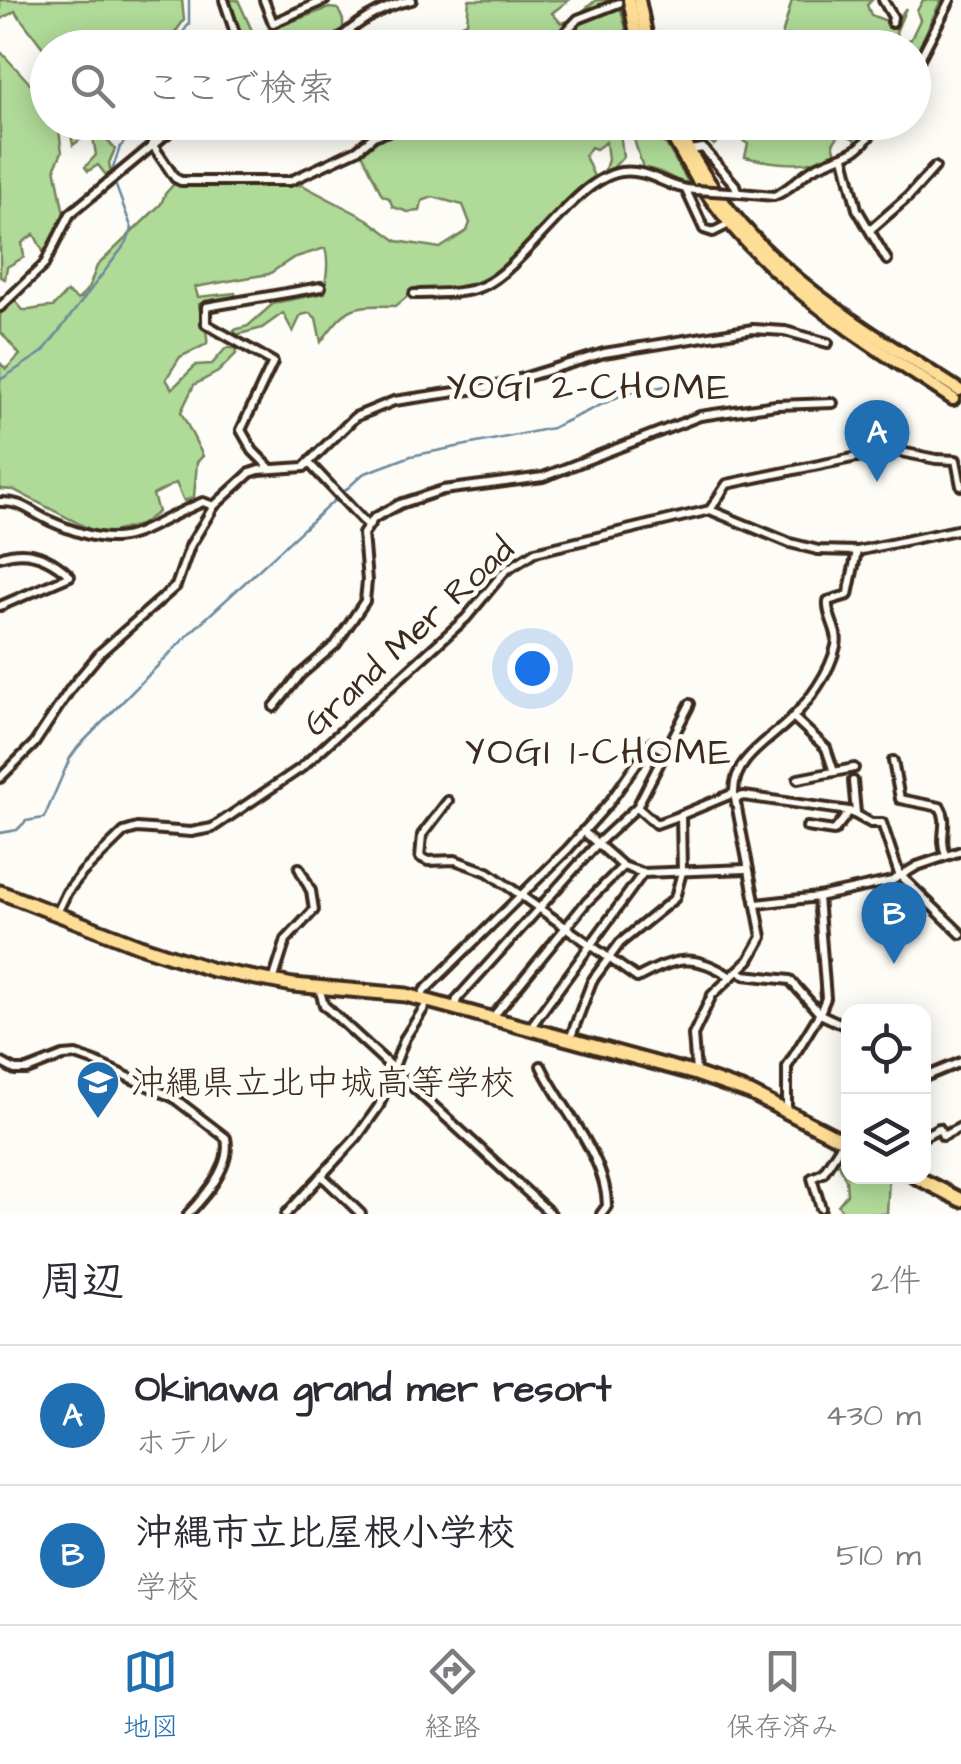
<!DOCTYPE html>
<html lang="ja">
<meta charset="utf-8">
<style>
:root{--surface:#fff;--page:#f2f2f3;--text:#2b2b33;--muted:#7c7c81;--line:#e1e1e2;--accent:#1f6fb2}
body{margin:0;font-family:"Architects Daughter","Klee One",sans-serif;background:var(--page);color:var(--text)}
.controls{position:absolute;right:30px;bottom:30px;display:grid;overflow:hidden;border-radius:20px;box-shadow:0 5px 25px #0003}
.controls button{width:90px;height:90px;display:grid;place-items:center;padding:0;border:0;border-bottom:2px solid var(--line);background:var(--surface);color:var(--text);font:50px sans-serif}
.you{position:absolute;left:532px;top:668px;width:35px;height:35px;margin:-25px;border:8px solid #fff;border-radius:50%;background:#1a73e8;box-shadow:0 0 0 15px #1a73e833}
.badge{display:grid;place-items:center;width:65px;height:65px;border-radius:50%;background:var(--accent);color:#fff;font-size:32px;font-weight:700}
.pin{position:absolute;translate:-50% -82px;filter:drop-shadow(0 2px 5px #0008)}
.pin::after{content:'';position:absolute;top:52px;width:35px;height:30px;background:inherit;clip-path:polygon(0 0,100% 0,50% 100%)}
.list{margin:0;padding:0;list-style:none}
h2{display:flex;justify-content:space-between;align-items:center;height:130px;margin:0;padding:0 40px;font-size:42px}
h2 small{font-size:32px;font-weight:400;color:var(--muted)}
.list li{display:grid;grid-template-columns:65px 1fr auto;gap:30px;align-items:center;box-sizing:border-box;height:140px;padding:0 40px;border-top:2px solid var(--line)}
.list b{display:block;font-size:38px;white-space:nowrap}
.list p{margin:0;font-size:32px;white-space:nowrap;color:var(--muted)}
.list em{font-size:32px;font-style:normal;color:var(--muted)}
.icon{flex:none;width:55px;height:55px;fill:none;stroke:currentColor;stroke-width:2;stroke-linecap:round;stroke-linejoin:round}
.map{position:relative;flex:none;width:961px;height:1214px;overflow:hidden}
.search{position:absolute;background:var(--surface);box-shadow:0 5px 25px #0003;left:30px;right:30px;top:30px;height:110px;display:flex;align-items:center;gap:25px;box-sizing:border-box;padding:0 35px;border-radius:55px;color:var(--muted);font-size:38px}
.sheet{height:410px;background:var(--surface)}
nav{display:flex;justify-content:space-around;align-items:center;box-sizing:border-box;height:140px;border-top:2px solid var(--line);background:var(--surface);font-size:28px;color:var(--muted)}
nav a{display:grid;justify-items:center;gap:5px}
nav .on{color:var(--accent)}
.map>svg:first-child{display:block}
</style>
<div class="map">
<svg width="961" height="1214" viewBox="0 0 961 1214">
<rect width="100%" height="100%" fill="#fdfcf7"/>
<filter id="ink" filterUnits="userSpaceOnUse"><feTurbulence type="fractalNoise" baseFrequency=".01" numOctaves="2"/><feDisplacementMap in="SourceGraphic" scale="20" xChannelSelector="R" yChannelSelector="G"/><feConvolveMatrix kernelMatrix="1 2 1 2 8 2 1 2 1" color-interpolation-filters="sRGB"/></filter>
<g filter="url(#ink)">
<g fill="#afda98" stroke="#75825b" stroke-width="2.5">
<polygon points="0,0 182,0 184,20 165,47 48,48 47,53 15,11 0,20"/>
<polygon points="227,0 238,0 254,35 329,8 338,9 343,20 343,31 325,47 242,47"/>
<polygon points="469,0 569,0 552,13 561,23 572,20 596,0 618,0 631,47 538,47 543,39 530,29 507,47 465,45 406,48 467,22"/>
<polygon points="792,0 872,0 867,5 871,15 894,24 906,8 896,32 898,39 904,42 911,39 920,20 917,11 923,0 941,0 914,59 914,48 760,48 781,39"/>
<polygon points="0,51 47,102 48,122 58,123 62,152 55,167 65,219 45,255 34,234 22,243 24,257 7,267 5,279 0,277"/>
<polygon points="76,123 114,123 107,140 115,149 109,163 111,174 105,174 98,165 88,171 85,167 96,155 92,131 73,145 70,130"/>
<path d="M385,123H619L623,157L609,172L605,169L608,160L606,142L596,149L591,147L585,156L596,181L573,198L477,291C452,304 439,300 414,291L396,306C351,305 348,305 321,342L316,318L310,313L301,315L293,332L283,313L262,328L236,335L234,330L248,326L274,303L325,293C325,276 330,264 325,248L293,258L269,274L195,287L198,297L235,293L236,297L199,304C200,320 209,329 207,344L180,357L166,379L172,389L196,365L212,364L226,348H237L236,354L218,372L194,385L181,412L203,456L197,462L194,497L184,501L176,483L153,495L158,512L140,525L101,535L14,490L0,489V363L6,369L20,355L0,331V314L15,301L23,310C34,311 42,306 53,307L67,292L78,300L89,287L97,266L161,204L165,194L174,184L302,185L367,219L397,241L440,248L467,231L470,223L463,205L433,197L422,201L420,211L408,212L393,207L389,198L382,195L362,153C372,143 376,131 385,123Z"/>
<path d="M629,123H643L651,139L666,144L691,187C673,180 662,169 643,168Z"/>
<path d="M684,123H872L857,141L842,132L833,143L836,154C808,168 776,164 745,157L748,144L728,131L714,145L707,138H693Z"/>
<polygon points="845,1151 848,1153 848,1176 889,1177 887,1214 844,1214 838,1205 847,1194 846,1180 837,1160"/>
</g>
<g fill="none" stroke-linecap="round" stroke-linejoin="round">
<g stroke="#6d899b" stroke-width="2.5">
<polyline points="171,48 189,24 189,0"/>
<polyline points="111,174 120,147 141,122"/>
<polyline points="0,380 43,352 127,242 132,229 114,181"/>
<polyline points="0,833 17,830 26,821 44,818 70,758 78,747 190,633 363,474 411,456 552,428 624,394 697,380"/>
</g>
<g stroke="#3b2a1e" stroke-width="14">
<g id="street">
<polyline points="224,0 238,42 233,48"/>
<polyline points="264,0 273,23 325,0"/>
<polyline points="883,0 893,17 892,23"/>
<path d="M329,48C354,25 378,7 412,0"/>
<polyline points="550,48 578,19 619,3"/>
<polyline points="914,70 950,0"/>
<polyline points="152,144 175,178 181,181 290,181 357,150 374,136 415,122"/>
<polyline points="691,150 703,148 735,185 737,192"/>
<polyline points="844,157 857,209 887,260"/>
<polyline points="686,190 704,229 713,232 729,224"/>
<path d="M729,192L774,196C790,190 800,176 814,168C847,151 857,159 879,122"/>
<polyline points="870,230 909,196 935,167"/>
<path d="M414,294C435,293 463,295 483,286C526,266 575,179 621,172C649,168 668,189 695,190"/>
<polyline points="0,307 44,265 70,214 181,122"/>
<polyline points="309,463 367,525"/>
<polyline points="270,468 253,451 241,430 273,362 206,324 206,307 321,287"/>
<path d="M0,502C22,501 30,512 50,521C128,556 133,531 203,502L214,506"/>
<polyline points="710,510 727,484 891,450 936,459 956,460 961,486"/>
<path d="M0,557C27,547 50,557 70,576L0,606"/>
<polyline points="274,707 300,675 336,644 365,601 367,581 363,534 374,518 400,504 443,490 543,477 700,416 776,405 833,403"/>
<polyline points="793,717 826,748 834,772"/>
<path d="M893,761L900,799L940,807C950,823 938,836 946,855"/>
<polyline points="0,778 34,744 71,688 101,652 176,586 190,546 214,506 250,473 259,470 304,467 355,417 394,401 497,386 604,353 753,329 785,331 828,343"/>
<polyline points="798,779 854,768"/>
<polyline points="853,781 856,813"/>
<polyline points="736,798 744,796 849,811 871,823 882,823 899,874 961,934"/>
<path d="M448,801L422,835L420,857L428,861L455,860L488,872L637,978C675,958 693,952 731,977"/>
<polyline points="637,807 656,824 681,815"/>
<polyline points="807,827 834,831 849,812"/>
<polyline points="583,831 623,866 643,873 747,869"/>
<polyline points="757,904 818,897 892,881 917,866 961,851"/>
<polyline points="57,913 67,892 83,872 124,832 137,828 191,832 212,828 301,768 466,618 505,571 535,552 710,510 790,543 818,550 857,551 961,529"/>
<polyline points="738,971 744,975 790,980 820,1014 848,1027"/>
<polyline points="273,981 286,940 314,910 311,891 299,868"/>
<polyline points="319,988 324,1005 551,1214"/>
<polyline points="421,999 424,991 568,849 609,803 651,743 667,752"/>
<polyline points="455,1007 457,999 597,844 637,807 690,704"/>
<polyline points="492,1018 584,905 623,866"/>
<polyline points="530,1028 643,873"/>
<polyline points="570,1039 592,981 620,943 675,898 682,872 681,815 734,793"/>
<path d="M0,1062L15,1070H27L63,1056L76,1055L93,1061L174,1098L226,1138C232,1166 206,1195 188,1214"/>
<path d="M541,1066C561,1108 607,1157 607,1206L601,1214"/>
<path d="M696,1072L693,1035L712,995L749,960L762,937L734,793C733,759 769,741 790,720C809,701 830,673 836,646C840,631 826,617 828,601L848,595L857,551"/>
<polyline points="924,1074 927,1076 961,1062"/>
<polyline points="787,1110 787,1067 820,1013 826,998 818,897"/>
<polyline points="924,1136 939,1128 943,1136 961,1127"/>
<polyline points="322,1176 361,1214"/>
<polyline points="821,1208 812,1178 823,1173 843,1142"/>
<polyline points="286,1214 357,1137 379,1106 405,1038 428,1002"/>
</g>
</g>
<g stroke="#3b2a1e" stroke-width="18">
<g id="primary">
<polyline points="629,0 639,48"/>
<polyline points="639,0 649,48"/>
<path d="M665,122C732,261 831,318 953,399"/>
<path d="M675,122C738,257 840,313 959,390"/>
</g>
</g>
<g stroke="#3b2a1e" stroke-width="19">
<g id="highway">
<polyline points="0,892 140,946 213,970 293,985 406,995 696,1074 750,1093 848,1143"/>
<polyline points="914,1176 961,1200"/>
</g>
</g>
<use href="#street" stroke="#fdfcf7" stroke-width="6"/>
<use href="#primary" stroke="#fedd96" stroke-width="10"/>
<use href="#highway" stroke="#fedd96" stroke-width="11"/>
<g stroke="#3b2a1e" stroke-width="14" stroke-linecap="butt">
<polyline id="street-bridge" points="695,190 729,192"/>
</g>
<use href="#street-bridge" stroke="#fdfcf7" stroke-width="6"/>
</g>
</g>
<defs>
<g id="school-pin" transform="scale(2.25)"><path d="M0 17L-7.5 6A9.5 9.5 0 1 1 7.5 6Z" fill="#1f6fb2" stroke="#fdfcf7"/><path d="M0-5L7-2L0 1L-7-2ZM-4 1L0 2.5L4 1V4Q0 6-4 4Z" fill="#fff"/></g>
</defs>
<g fill-rule="evenodd">
<use href="#school-pin" x="98" y="1082"/>
</g>
<g text-anchor="middle" stroke-width="9" stroke-linejoin="round" paint-order="stroke">
<g font-size="35" fill="#3b2a1e" stroke="#fdfcf7">
<text transform="translate(408 636) rotate(-43)" y="12">Grand Mer Road</text>
</g>
<g font-size="35" fill="#3b2a1e" stroke="#fdfcf7" text-anchor="start">
<text x="130" y="1094">沖縄県立北中城高等学校</text>
</g>
<g font-size="38" letter-spacing="2.5" fill="#3b2a1e" stroke="#fdfcf7">
<text x="589" y="399">YOGI 2-CHOME</text>
<text x="599" y="764">YOGI 1-CHOME</text>
</g>
</g>
</svg>
<div class="controls">
<button><svg class="icon" aria-label="locate" viewBox="0 0 24 24"><circle cx="12" cy="12" r="6"/><path d="M12 2v4M12 18v4M2 12h4M18 12h4"/></svg></button>
<button><svg class="icon" aria-label="layers" viewBox="0 0 24 24"><path d="M12 4l9 5-9 5-9-5zM3 14l9 5 9-5"/></svg></button>
</div>
<div class="you"></div>
<div class="pin badge" style="left:877px;top:482px">A</div>
<div class="pin badge" style="left:894px;top:964px">B</div>
<div class="search"><svg class="icon" aria-label="search" viewBox="0 0 24 24"><circle cx="10" cy="10" r="6"/><path d="M15 15l6 6"/></svg>ここで検索</div>
</div>
<section class="sheet">
<h2>周辺<small>2件</small></h2>
<ul class="list">
<li><span class="badge">A</span><div><b>Okinawa grand mer resort</b><p>ホテル</p></div><em>430 m</em></li>
<li><span class="badge">B</span><div><b>沖縄市立比屋根小学校</b><p>学校</p></div><em>510 m</em></li>
</ul>
</section>
<nav>
<a class="on"><svg class="icon" aria-label="map" viewBox="0 0 24 24"><path d="M3 6l6-2 6 2 6-2v14l-6 2-6-2-6 2zM9 4v14M15 6v14"/></svg>地図</a>
<a><svg class="icon" aria-label="directions" viewBox="0 0 24 24"><path d="M12 3l9 9-9 9-9-9zM9 14v-3h6M13 9l2 2-2 2"/></svg>経路</a>
<a><svg class="icon" aria-label="saved" viewBox="0 0 24 24"><path d="M7 4h10v16l-5-4-5 4z"/></svg>保存済み</a>
</nav>
